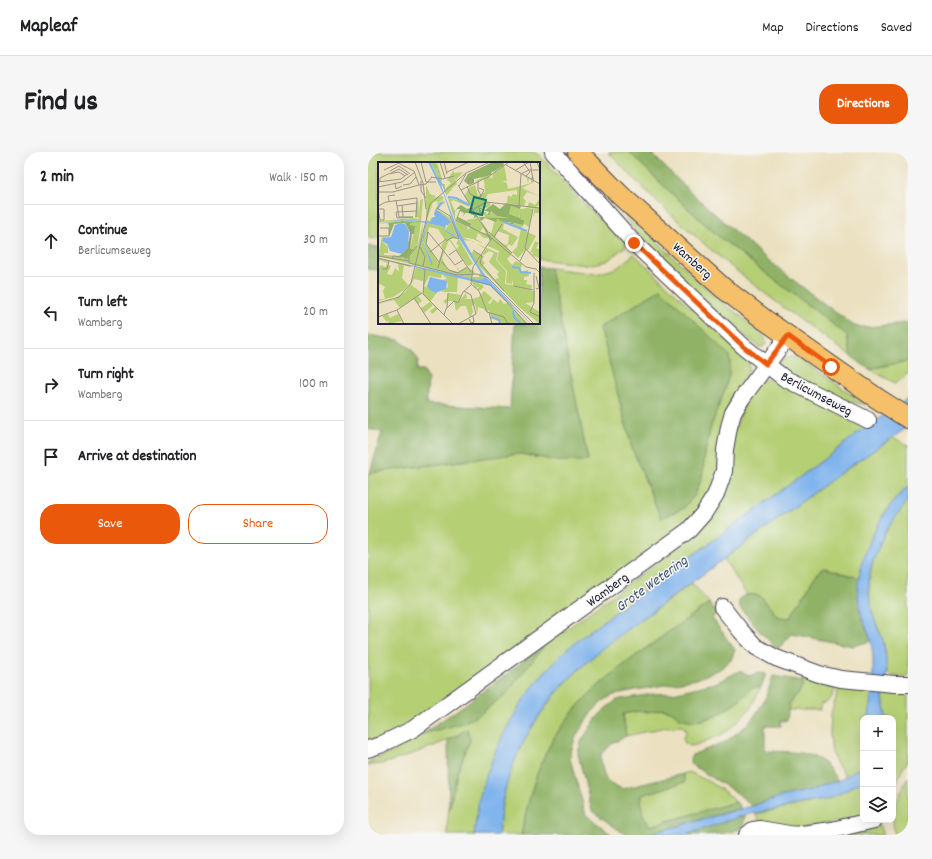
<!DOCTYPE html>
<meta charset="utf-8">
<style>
:root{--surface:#fff;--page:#f6f6f6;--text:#202124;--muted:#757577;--line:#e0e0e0;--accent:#ea580c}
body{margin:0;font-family:Dekko,sans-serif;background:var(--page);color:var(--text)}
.controls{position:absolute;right:12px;bottom:12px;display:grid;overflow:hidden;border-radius:8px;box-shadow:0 4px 16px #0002}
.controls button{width:36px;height:36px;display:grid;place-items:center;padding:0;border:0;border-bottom:1px solid var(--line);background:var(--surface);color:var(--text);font:20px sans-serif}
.stop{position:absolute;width:12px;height:12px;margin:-9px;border:3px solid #ea580c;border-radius:50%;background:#fff}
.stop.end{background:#ea580c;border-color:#fff;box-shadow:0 1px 4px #0008}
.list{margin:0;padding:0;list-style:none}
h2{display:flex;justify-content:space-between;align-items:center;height:52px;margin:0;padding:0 16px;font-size:17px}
h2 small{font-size:13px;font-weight:400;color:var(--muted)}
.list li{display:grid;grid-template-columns:26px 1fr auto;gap:12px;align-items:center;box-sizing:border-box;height:72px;padding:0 16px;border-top:1px solid var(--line)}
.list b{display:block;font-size:15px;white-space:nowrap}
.list p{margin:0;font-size:13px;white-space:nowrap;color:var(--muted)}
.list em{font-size:13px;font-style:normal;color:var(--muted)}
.actions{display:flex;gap:8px;padding:12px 16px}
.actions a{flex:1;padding:9px 0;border:1px solid var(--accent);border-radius:16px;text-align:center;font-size:14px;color:var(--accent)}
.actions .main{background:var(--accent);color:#fff}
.icon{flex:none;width:22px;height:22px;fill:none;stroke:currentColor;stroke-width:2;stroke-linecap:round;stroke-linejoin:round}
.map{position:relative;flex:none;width:540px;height:683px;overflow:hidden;border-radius:16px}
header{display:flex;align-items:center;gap:24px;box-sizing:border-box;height:56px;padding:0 20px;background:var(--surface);border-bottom:1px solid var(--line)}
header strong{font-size:19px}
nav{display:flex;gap:22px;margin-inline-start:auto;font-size:14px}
.intro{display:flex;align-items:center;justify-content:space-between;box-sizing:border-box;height:96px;padding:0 24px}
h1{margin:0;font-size:28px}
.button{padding:10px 18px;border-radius:16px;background:var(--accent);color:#fff;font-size:14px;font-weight:700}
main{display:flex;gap:24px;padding:0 24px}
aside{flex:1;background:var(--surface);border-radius:16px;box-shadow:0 4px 16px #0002}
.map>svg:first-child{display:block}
</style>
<header>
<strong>Mapleaf</strong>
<nav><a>Map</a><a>Directions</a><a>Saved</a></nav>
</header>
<div class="intro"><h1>Find us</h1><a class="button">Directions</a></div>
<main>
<aside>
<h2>2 min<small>Walk · 150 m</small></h2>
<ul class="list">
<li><svg class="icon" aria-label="ahead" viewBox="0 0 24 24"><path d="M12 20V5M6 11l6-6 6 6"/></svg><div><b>Continue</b><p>Berlicumseweg</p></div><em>30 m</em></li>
<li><svg class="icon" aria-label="left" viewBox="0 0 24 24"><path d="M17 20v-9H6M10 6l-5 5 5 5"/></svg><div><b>Turn left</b><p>Wamberg</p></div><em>20 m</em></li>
<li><svg class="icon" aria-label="right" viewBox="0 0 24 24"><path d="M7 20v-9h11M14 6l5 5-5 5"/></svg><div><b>Turn right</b><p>Wamberg</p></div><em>100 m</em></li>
<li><svg class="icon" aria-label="arrive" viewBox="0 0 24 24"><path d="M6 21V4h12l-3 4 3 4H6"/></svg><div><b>Arrive at destination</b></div></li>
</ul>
<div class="actions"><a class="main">Save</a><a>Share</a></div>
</aside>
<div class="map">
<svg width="540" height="683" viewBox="0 0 540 683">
<rect width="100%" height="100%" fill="#f6f6f2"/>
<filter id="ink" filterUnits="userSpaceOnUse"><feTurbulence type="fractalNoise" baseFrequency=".025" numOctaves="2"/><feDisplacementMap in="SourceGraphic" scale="8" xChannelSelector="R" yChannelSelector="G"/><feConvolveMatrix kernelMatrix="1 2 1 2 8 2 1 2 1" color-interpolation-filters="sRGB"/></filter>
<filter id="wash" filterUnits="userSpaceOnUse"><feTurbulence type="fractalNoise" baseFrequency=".012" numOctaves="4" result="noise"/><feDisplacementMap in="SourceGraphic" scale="16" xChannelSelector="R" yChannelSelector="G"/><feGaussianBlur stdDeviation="0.9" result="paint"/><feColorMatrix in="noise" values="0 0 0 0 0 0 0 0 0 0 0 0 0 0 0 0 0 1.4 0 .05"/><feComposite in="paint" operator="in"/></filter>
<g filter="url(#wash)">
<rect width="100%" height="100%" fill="#ebe0bf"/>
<g fill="#b5cf75" stroke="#6c7858" fill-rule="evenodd">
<polygon points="0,0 167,0 177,9 207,43 259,93 239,109 218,113 171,107 171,11 11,11 11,87 0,86"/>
<path d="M240,0H261L300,38L349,83L399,122L479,183L483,204C417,158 352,109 293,53C275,36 258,18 240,0Z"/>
<path d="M249,51L325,124L354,150L390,178L397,186L398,192L395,195H391C348,159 302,121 266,77C260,69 255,60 249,51Z"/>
<path d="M266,102L342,174L379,205L381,209V218L364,248L348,325L332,359L314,377L41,575L0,592V321L147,302H154L166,305L220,309L182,116L229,122L249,116ZM293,137L362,210L361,222L357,237L343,274L337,301L334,325L327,343L316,356L293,366L265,299L232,175Z"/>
<path d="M424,205L433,208L499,253L460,244L410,215C410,206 416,207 424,205Z"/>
<polygon points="540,209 540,222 527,231 501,217"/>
<path d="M399,227L406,228L540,293V335C513,356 498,394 491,426L457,416L452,418L446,426L422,466L411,465L406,461L395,446L391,443H379L356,407L474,320L512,294L489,282L470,297L219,481L192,504L170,528L152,553L126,603L116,634L110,654L106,683H79L80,663L89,621L102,588L99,577C79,590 58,597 36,605C23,609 14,613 0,613V610L12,606L34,595L54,582L95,571L161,511L176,494L310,395L337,372L347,359L355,339L363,287L384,233Z"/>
<path d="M540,348V525H530L519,522C518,511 518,499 515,488C512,479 507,470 504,460C493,417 515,380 540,348Z"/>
<path d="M324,431L341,451C320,466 298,482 277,497C242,523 209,548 186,586C168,616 160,649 153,683H130C132,668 133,653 137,638C151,582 188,536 231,499C241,490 252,483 263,475C283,461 304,446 324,431Z"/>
<path d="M435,529L469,532C465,542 464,551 452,552V558H420L421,551L425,546L431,541L434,534Z"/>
<polygon points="472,533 504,538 501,566 495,566 495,612 490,617 478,625 469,612 464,601 462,583 463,562"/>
<polygon points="393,535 382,557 362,577 353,583 328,593 322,594 317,591 315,586 318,581 318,577 314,574 298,575 258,584 255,562 272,559 280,560 294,557 303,559 312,566 325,569 334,568 347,564 370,550 384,536"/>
<polygon points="514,538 540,538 540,609 535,616 525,638 525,566 518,566"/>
<path d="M321,620C338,628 355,636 368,650L282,674C274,663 272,657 274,643L316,630L315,622Z"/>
<path d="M540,625V683H527C521,662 531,644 540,625Z"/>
<path d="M495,629V665L417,679L396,674L387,662L460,647C473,642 483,635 495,629Z"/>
<polygon points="511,673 515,683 453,683"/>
</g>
<g fill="#90b266" stroke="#596a50">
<path d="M261,0H282C317,36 355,70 394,103C424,128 455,151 486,174L491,175H498L540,171V209L501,217L483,204L479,183L399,122L349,83L300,38Z"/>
<polygon points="0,94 11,95 11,118 0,117"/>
<polygon points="171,115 182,116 220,309 188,309 154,302 147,302 2,321 14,280 0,277 0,183 31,188 43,197 50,207 49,218 56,218 60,228 58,252 142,257 147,171 171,171"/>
<polygon points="293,137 361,203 362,210 361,222 357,237 343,274 337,301 334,325 327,343 316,356 293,366 265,299 232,175"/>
<path d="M457,416L491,426L490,442L492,459L503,489L485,494L424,482L410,497L392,480L372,455L371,450L373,445C392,438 394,446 405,459C406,461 409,464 412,465C415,466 419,465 422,466L446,426L452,418Z"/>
<path d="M341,451L349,461L344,466L367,498L363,508L352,517L329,527L257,540L243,544L234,550L223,561L208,584L204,596L202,607L218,663L244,683H153C160,649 168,616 186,586C209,548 242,523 277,497C298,482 320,466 341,451Z"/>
<polygon points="176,494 139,541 111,563 95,571 54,582 95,554"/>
<path d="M372,519L381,524L391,521L398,522L393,535L384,536L370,550L347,564L334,568L325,569L312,566L303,559L294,557L280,560L272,559L255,562L258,584L244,592L233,602V611L237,626L242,632L255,637L315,622L317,630L274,643C272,657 274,663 282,674L368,650L373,656L277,683H258L224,659L210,602L213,590L227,568L237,557L249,548L253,547L285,542L305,541L342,532H345Z"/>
<path d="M405,524L435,529L434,534L431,541L425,546L421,551L419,569H412L413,574H397V599C416,600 443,598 457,612C462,616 466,624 470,629L458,632L447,637L412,645L384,654L369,641L324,613L322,608L324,603L357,590L379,573L388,562L398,545Z"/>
<polygon points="99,577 102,588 89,621 81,659 80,587 90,583"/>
<path d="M377,663L375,675C364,683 332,683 317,683Z"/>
</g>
<g fill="#80b4ed" stroke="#516b94">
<path d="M540,246V275L474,320L232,498C217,512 201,525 188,541C165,569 146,603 137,638C133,652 132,668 130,683H106C108,673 108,663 110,653C123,597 151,545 191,505C199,496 210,489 219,481L470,297L489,282Z"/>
<path d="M540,335V348L517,380L504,412L501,428V442L504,459L509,475L515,488L518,507L519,522L514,538L518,566H501C503,541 508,515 503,490C501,479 494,469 492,458C490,448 489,435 491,425C496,395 516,354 540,335Z"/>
<path d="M495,612V629C483,635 473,642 460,647L377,663L317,683H277L384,654L412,645L447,637L458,632L470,629L490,617Z"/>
</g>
</g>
<g filter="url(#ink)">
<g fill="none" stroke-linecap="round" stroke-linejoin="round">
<g stroke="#403e4f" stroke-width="18">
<g id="minor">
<polyline points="185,0 266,91 375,194 416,226 500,268"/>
<polyline points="354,455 373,479 388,495 408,506 451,522 473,527 526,532 540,532"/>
<polyline points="0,597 12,593 45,577 321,378 336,361 348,342 356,319 357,298 361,275 365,261 374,246 420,184"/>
<polyline points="379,683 385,678 392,677 427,683"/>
<polyline points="426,683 464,678 506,668"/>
</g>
</g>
<g stroke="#403e4f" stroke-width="22">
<polyline id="major" points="210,0 252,43 355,136 397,168 510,247 540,266"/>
</g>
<use href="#minor" stroke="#fff" stroke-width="16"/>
<use href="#major" stroke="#f6c06b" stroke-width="20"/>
</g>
</g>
<g fill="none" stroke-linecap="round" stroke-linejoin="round" filter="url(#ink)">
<polyline stroke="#ea580c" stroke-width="5" points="266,91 375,194 398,212 420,184 463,215"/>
</g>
<g text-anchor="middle" stroke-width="3" stroke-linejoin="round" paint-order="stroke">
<g font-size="14" fill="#22223b" stroke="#f6f6f2">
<text transform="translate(325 108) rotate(42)" y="5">Wamberg</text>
<text transform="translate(449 241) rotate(28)" y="5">Berlicumseweg</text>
<text transform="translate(239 437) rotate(-36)" y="5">Wamberg</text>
</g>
<g font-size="15" font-style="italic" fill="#435579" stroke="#f6f6f2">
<text transform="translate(283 431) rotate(-36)" y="5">Grote Wetering</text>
</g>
</g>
<g transform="translate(10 10)">
<rect width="162" height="162" fill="#ebe0bf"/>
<path d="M52,0L59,1L64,16L63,22H67V27L73,21L69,18L76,8V11L85,10L78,18L76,15L79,22L73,27L76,30L73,28L69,33L70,36L89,40L92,45L75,38L73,40L77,49V57L89,63L90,68L94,62L88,58L100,56L105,66L102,70L113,72L117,57L134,61L133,63L126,61L125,67L140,75L134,84L130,82L129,85L134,92L129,97L134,103L138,99L144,102L142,110L150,108L151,114L146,115V118H149L148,122L154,123L153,129H157V133L156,140L147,141L162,150V162L141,145L98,101L81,72L69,33ZM119,69L131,73L130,82L127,83L117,76ZM100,71L106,76H111L113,78L109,84L98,77ZM84,75L95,77L121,89L119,98L129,109L128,121L134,122L135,117V123L127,122L128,109L118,98L120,91ZM86,78L94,79L108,87L104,92L106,93L111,89L116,91L111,100L121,110L119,112L121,116L117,117L123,125L105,103L107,101L104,98L106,94L96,89L93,91ZM126,3L129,19H124L129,21L130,27L150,22L149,16L143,13L151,16L150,22L153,21V15H156V20L144,26L162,34L144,27L162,35L149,30L145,36L148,39L146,44L129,41L130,33L133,35L135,32L139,33V28L110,32L106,40L112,41V44L108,46L101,45V50H108L109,53L113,49L119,54L132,56L107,55L105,52L101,55L86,34L92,25L97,23L100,34L107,30L106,17L97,20L109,12L114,17L115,12ZM48,23L52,32L58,34L55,36L64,34L66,36L58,43L60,39L55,40L49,58L52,59L53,56L55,55H57L56,52L57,48L61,41L66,37L63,41L66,40L67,42L64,41L60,48L72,56L79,74L67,68L73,60L61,51L59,47L58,55H55L52,60H48ZM40,35L41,53L42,38L45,37L43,59L24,57L0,61V57H1L2,59L35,56L41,57L40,55L37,56ZM161,38L162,42L158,45L162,46L161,51H157L155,55L157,44L155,47L149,45L155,48L151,65L146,62L143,67L158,74L150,88L148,87L140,96L134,90L139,85L143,67L135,64L136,61L145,63L141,51L142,56L131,52L133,44L143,47L149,46L151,40L157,43ZM24,58L43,60L39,87L45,61L44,79L54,105V99L45,79L49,61L66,65L67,69L80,76L72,77L79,87L81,83L78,82L81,77L95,102L90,104L71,78L64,96L70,108L81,110L79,106L80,105L81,109L89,105L97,110L94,115H101L102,110L106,115L102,118L94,117L0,94L4,75H11L5,76L4,79L10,85V91H6V93L26,94L24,97L28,94L27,92L35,87H32L37,65L32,63V61H40L23,59L11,61V64L9,61L1,62L0,65V62ZM51,65L60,67L67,78L63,84L65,89L60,100L48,81ZM157,79L161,81L158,86L162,88V97L154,93L155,90L152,91ZM0,96L93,117L109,121L114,125L150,162H122L121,158L113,155L111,148L108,150L106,147L100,145L99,152L97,142L94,144L95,150L92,156L88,144H83L78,149L76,139H69L68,142L65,139L70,136V131L83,133L82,138L88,131L89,136L86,137H94L101,135L106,129L114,136L110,141L112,142L115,137L120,141L122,137L126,142L129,141L110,122L102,120L101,122L105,123L106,126L113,127L106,126L105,125L103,128H99L101,125L97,126L93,118L80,115L79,130H63L70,125L69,119L64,118L69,117L64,112L63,116L51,114L46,124L49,126L48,123L56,131L60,129L52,140L60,147L54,152L52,149L57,145L55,143L46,151L43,146L52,140L45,132V119L36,117L33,123L44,131L40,134L44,139L40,142L36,136L22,146L16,138L0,142L16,137L27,130L33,121L38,105L33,104V108V105L26,103L24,116L30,123L26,128L15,135L0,139V137H7L5,129L7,125L0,121V109L2,103L8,105L9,101L2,98L0,103ZM11,99L20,102L21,110L17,106L14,113L9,112L13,104L9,102ZM10,152L12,156L20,152L24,159L10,162L11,158L9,160L4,154Z" fill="#b5cf75" fill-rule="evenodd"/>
<path d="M115,0H125L126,3L115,10L114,9L113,13L96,17V21L91,23L86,19L90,12ZM128,41L143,44L142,47L133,44L131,52L142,56V51L143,58H146L145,63L136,61L133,64L131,63L133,60H126L130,62L119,57L118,60L107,56L103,59L112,72L108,69L113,75V78L112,79L101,55L132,56L119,54L113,49L111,53H109L111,50L102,47L105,52L101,50V45L107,48L115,42L122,47ZM83,43L89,47L94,45L100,55L95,56L97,54L90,51H87L85,55L86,51L82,49L80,55L94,62L92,64L101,70L78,57L82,47H79L76,52L79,46ZM25,59L41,61H32V63L40,65H37L36,72H34L32,87H35L29,97L21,94L27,89L33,72L27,61L16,62L11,75V61Z" fill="#90b266"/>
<path d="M50,0H52L60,16V14H62L61,12V11L60,10V7L57,5L54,0L60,7L62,14L60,15L66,24L70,38L73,40L76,51L77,56L78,58L77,57L73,40L70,38L65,24L63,23L79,66L98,100L109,116L153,162L113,124L0,96L101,118L106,116L81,76L73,73L67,69L66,65L49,61L45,80L54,99V105L44,79L48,61L24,58L0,62L24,57L52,60L55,55H58L56,52L61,42L62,41L67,39L59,48L73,60L69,64L68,62L67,68L80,75L66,33ZM23,61L27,62L31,69L30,86L24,92L12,89L9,82L4,79L5,76L13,75L17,63ZM52,115L69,119L68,127L57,131L52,128L49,124Z" fill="#80b4ed"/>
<path fill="none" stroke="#80b4ed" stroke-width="2" d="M70,35L78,36L91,43M126,60L149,69M134,105L141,106L143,110L153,111M135,149L136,155L143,162M113,155L121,158L122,162"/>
<path fill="none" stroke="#9b948a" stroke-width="1" d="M37,0L45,21L48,47M43,0L48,20H58M62,0L67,16M66,0L69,12M69,0H82M145,0L152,10L148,14M152,0L155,18M128,3L162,22M26,4L36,9L41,23L48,22L54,15M6,8L21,1L27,5M138,8L151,0M12,9L21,4L32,12M69,10L91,0M13,11L21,7L30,13M143,12L151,8H162L159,0M53,15L65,17L76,14M2,19V16L10,12L21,10L27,14M43,19V29L48,36M100,19V28L103,34L106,28L101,26M0,20L23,17L29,12M17,21L18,27L24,24M91,22L90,18L94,16L95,20M25,23L32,22L38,15M80,23L111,74L148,105L158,107L162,111M81,24L88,12M89,24L92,32L100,36L103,34M0,25L24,20L37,10M83,28L110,15L131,0M0,30H15L41,23M18,38L21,55M11,39L10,34L17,33M24,43L25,55M141,43L143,12M0,44L8,40L39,36L38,55M19,44L39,41M0,46L2,58H6V47H0M59,46L72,54L81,77M96,47L108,40L162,46M155,47L147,86L162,102M21,55H35L19,56L18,50L39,49M78,58L110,74M111,70L134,91M0,74H11V66H2M116,75L124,62M68,79L75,75L81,77M39,84L31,94V101L79,113L98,112L109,115L156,162M42,85L47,95L45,104M95,88L104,94L102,101L126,129M52,90L68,77M71,93L78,88L93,110M0,94L31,99M0,96L32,104M14,97L15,94L23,95L31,87L33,66M142,99L148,87M61,100L48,82L50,70L77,103L85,98M64,100L71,108L80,111L89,105M95,105L93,122L101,129L109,150M95,105L114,76M60,106L65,88M4,107H9L11,99M45,107L47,108L45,132L75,162M156,111V141L152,150L162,155M158,114L161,126L158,127M93,118L112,123L128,139M136,124L155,128M86,129L93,133L98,152M36,136L53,162M128,139L149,162M0,141L21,135L33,121L52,42L88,11L112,0M69,146L70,131M19,148L26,162M109,150L126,155L130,162M111,150L114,162M66,153L68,147L76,139L80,141L85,130L93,123M0,155L19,148L44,131M91,157L93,161L96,160L95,154M80,162L98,152"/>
<path fill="#0f766e" fill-opacity="0.15" stroke="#0f766e" stroke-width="2" d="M96,35L108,38L104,53L92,50Z"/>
<rect width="162" height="162" fill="none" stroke="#22223b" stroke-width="2"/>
</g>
</svg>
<div class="controls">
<button>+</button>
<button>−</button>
<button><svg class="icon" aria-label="layers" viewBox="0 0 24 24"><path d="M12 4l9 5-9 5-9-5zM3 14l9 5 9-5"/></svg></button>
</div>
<div class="stop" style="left:463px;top:215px"></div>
<div class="stop end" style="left:266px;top:91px"></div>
</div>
</main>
